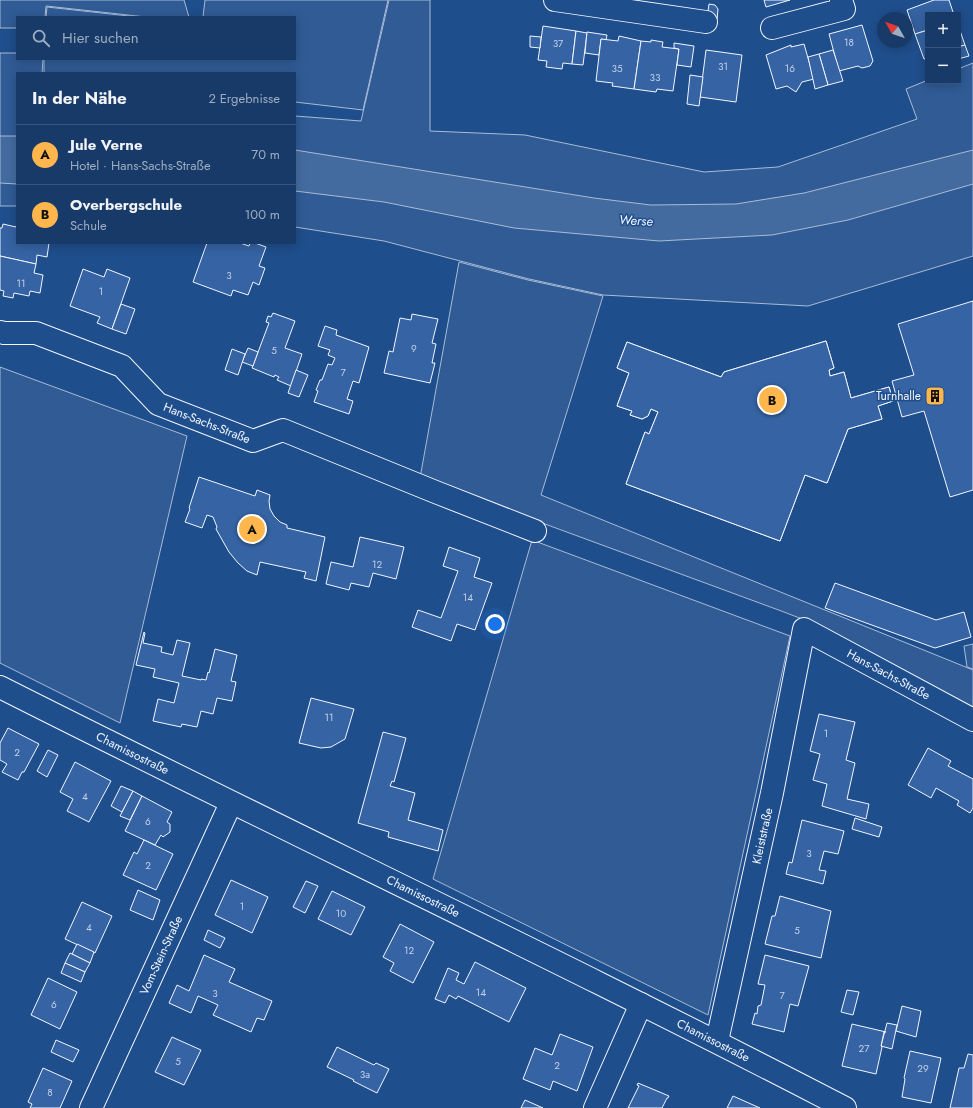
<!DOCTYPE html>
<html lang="de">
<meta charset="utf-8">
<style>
:root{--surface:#173a69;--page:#244571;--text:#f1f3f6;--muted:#9eadc0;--line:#36547d;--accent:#ffb74d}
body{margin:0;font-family:Jost,sans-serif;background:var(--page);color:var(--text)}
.controls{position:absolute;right:12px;top:12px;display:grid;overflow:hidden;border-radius:0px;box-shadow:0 2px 10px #0003}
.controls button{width:36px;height:36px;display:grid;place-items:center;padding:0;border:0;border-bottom:1px solid var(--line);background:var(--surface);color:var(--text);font:20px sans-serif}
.compass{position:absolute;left:877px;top:12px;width:36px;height:36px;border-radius:50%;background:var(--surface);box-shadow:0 2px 10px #0003;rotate:310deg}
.you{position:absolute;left:495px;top:624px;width:14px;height:14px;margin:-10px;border:3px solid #fff;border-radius:50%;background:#1a73e8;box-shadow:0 0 0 6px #1a73e833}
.badge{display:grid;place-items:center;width:26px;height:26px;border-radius:50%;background:var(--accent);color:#111;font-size:13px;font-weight:700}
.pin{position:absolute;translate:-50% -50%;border:2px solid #fff;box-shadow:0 1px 4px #0006}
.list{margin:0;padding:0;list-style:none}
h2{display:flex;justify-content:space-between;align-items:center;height:52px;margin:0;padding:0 16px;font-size:17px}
h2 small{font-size:13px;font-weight:400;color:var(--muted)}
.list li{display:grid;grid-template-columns:26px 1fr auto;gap:12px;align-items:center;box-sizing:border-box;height:60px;padding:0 16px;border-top:1px solid var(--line)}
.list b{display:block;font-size:15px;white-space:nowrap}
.list p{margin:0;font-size:13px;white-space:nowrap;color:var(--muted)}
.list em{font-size:13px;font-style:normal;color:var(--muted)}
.icon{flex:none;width:22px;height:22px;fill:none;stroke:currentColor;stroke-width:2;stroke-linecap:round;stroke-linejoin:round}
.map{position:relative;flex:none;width:973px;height:1108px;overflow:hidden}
.search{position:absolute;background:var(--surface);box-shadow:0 2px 10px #0003;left:16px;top:16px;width:280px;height:44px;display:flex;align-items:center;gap:10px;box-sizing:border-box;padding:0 14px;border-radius:0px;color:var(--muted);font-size:15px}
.panel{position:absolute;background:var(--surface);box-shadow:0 2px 10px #0003;left:16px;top:72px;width:280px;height:172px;border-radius:0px}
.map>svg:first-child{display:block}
</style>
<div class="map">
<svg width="973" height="1108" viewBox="0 0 973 1108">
<rect width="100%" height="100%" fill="#1f4e8c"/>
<g fill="#305b95" stroke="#a8bbd7">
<polygon points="0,0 184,0 189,17 146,17 46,6 45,17 17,17 17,28 0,28"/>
<polygon points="205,0 388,0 363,110 295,102 295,73 44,73 44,59 295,59 295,17 203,17"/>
<polygon points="389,0 430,0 430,131 525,135 704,172 778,167 917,119 906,89 928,80 958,81 958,69 973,63 973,256 808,306 603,295 529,279 384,241 295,227 295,116 361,121"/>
<polygon points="47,7 138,17 46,17"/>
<polygon points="0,53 17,53 17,59 43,59 42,73 17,73 17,206 0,206"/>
<polygon points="459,262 528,280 603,296 541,495 973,670 973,709 815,624 784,612 420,478"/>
<polygon points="0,367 187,436 120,723 0,663"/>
<polygon points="532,540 790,636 708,1015 433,879"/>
<polygon points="973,644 973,669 967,667 964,646"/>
</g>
<g fill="#446ba0" stroke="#a8bbd7">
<polygon points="0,136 17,136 17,184 0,183"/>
<polygon points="295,150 594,198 651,205 736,204 804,193 973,150 973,184 848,220 772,235 659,241 514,228 384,202 295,191"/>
</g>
<g fill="#3563a3" stroke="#f2f6ff" fill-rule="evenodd">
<polygon points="764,0 790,0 766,7"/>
<polygon points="934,0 949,0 954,15 928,15 928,30 915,34 907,10"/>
<polygon points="709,4 715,5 718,9 717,20 707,19"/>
<polygon points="862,25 873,61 870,66 862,68 858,66 839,71 829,34"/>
<polygon points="958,25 965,45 958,47"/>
<polygon points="543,26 576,31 572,64 563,63 562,69 546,67 547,61 538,60"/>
<polygon points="928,30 928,58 924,59 915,34"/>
<polygon points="576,31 587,33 583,65 572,64"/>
<polygon points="587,32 607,35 606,40 601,39 599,55 585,53"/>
<polygon points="530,36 541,37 540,48 530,47"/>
<polygon points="619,36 641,41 634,89 612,86 613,83 596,81 601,39 618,41"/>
<polygon points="651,40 663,42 662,47 679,49 673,91 657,89 656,92 634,89 641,41 651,42"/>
<polygon points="674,43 694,46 691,67 677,65 679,49 674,48"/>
<polygon points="804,44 814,79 802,82 796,92 787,86 776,89 766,55 791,45 791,47"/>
<polygon points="965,45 969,56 958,59 958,47"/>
<polygon points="706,50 742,55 736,102 700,97"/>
<polygon points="833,50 843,81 828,85 819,54"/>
<polygon points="819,54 828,85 815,89 808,57"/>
<polygon points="690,75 703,77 699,106 687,104"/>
<polygon points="17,223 17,243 49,243 47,257 37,255 36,264 0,256 0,228 2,228 3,224 16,227"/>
<polygon points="207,243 240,243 249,246 250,243 255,243 266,247 259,266 265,268 259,285 253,282 248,295 233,290 231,296 193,282"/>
<polygon points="0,256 36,264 34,273 43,275 40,293 30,291 29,296 14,293 13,298 3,296 4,291 0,290"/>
<polygon points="83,269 104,277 107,269 130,278 112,329 97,323 100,317 70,306"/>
<polygon points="973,301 973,490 950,497 924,411 902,417 892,381 914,375 898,324"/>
<polygon points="121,304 135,309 126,334 112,329"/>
<polygon points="273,313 295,321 285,348 302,354 291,386 277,380 279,377 275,375 274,377 252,368 269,323 266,322 268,316 271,317"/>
<polygon points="412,314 438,319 432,343 436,344 432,363 435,363 430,383 384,373 389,351 393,352 400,318 411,320"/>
<polygon points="325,326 337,330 336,335 369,347 359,383 353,381 347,399 353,401 349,414 314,402 318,391 316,390 320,380 322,380 328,364 332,365 335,358 328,355 330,350 318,346"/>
<path d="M826,341L834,368L829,370L830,376L844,372L851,398L889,387L893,401L878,406L882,419L848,429L827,483L805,475L780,541L626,484L645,432L649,434L658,412L651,409L648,416L642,419L630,415L632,411L617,406L629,373L617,368L627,342L721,377L724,372ZM834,405L837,416L861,409V411L838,418L825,453L789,439L797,421L810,416L808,412Z"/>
<polygon points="826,341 834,368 829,370 830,376 844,372 851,398 889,387 893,401 878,406 882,419 848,429 827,483 805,475 780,541 626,484 645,432 649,434 658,412 651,409 648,416 642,419 630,415 632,411 617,406 629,373 617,368 627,342 721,377 724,372"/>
<polygon points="248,348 258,352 253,366 242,362"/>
<polygon points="232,349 245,354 238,375 225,370"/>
<polygon points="296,370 308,375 299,397 288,393"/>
<polygon points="199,477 255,496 257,490 270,495 269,501 270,509 274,516 280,522 287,525 287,528 325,537 316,581 304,578 306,572 260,562 257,575 247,571 238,563 229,552 216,529 217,527 213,517 207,515 202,528 185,522 190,509 189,508"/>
<polygon points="360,537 404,547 396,579 373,573 369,587 351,583 349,590 326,584 331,562 353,567"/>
<polygon points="449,547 480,558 474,577 492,583 475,630 457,624 451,641 412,627 418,610 441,618 458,571 443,566"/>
<polygon points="835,583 936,620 964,612 971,637 935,648 825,608"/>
<polygon points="144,632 145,633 143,643 162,647 161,652 173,655 177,640 190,643 182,676 201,680 201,679 206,680 208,672 209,673 215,649 237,655 231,681 236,682 232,701 217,698 213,714 201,711 197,727 182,724 181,727 153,721 158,699 174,703 179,683 153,677 155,669 136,665"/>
<polygon points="311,698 354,709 345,739 331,747 321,748 299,743"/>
<polygon points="819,714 855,722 846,760 855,763 847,799 869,804 866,819 822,806 827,784 813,780 820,754 810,751"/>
<polygon points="8,728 39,744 24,772 22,772 18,780 2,772 7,764 0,760 0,743"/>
<polygon points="383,732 406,738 394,782 392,781 390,786 415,793 408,820 443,830 438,851 388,837 389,832 358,823"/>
<polygon points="928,748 951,761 948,766 973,779 973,808 970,813 957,805 959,801 936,788 931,798 908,785"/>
<polygon points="48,750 58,755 47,777 37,771"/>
<polygon points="75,762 111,781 89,822 67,811 73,799 60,792"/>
<polygon points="121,786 133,791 122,812 111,806"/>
<polygon points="133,791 142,796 130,820 120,816"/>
<polygon points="142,796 172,812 167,822 170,824 170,832 163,837 161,835 155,845 125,831"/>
<polygon points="855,818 882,827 879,837 852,829"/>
<polygon points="802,820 844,831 838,854 824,851 819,870 826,871 823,884 786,874 789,862 792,863"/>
<polygon points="144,840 173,854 156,890 123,875 134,852 137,854"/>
<polygon points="231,880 268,897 252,933 215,915"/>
<polygon points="306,881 318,886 305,913 293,907"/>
<polygon points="138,890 160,900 153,920 130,910"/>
<polygon points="332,891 365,907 351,935 318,919"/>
<polygon points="780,896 831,911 821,958 765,944 772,916 775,916"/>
<polygon points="82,902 112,916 95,953 65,939"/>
<polygon points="400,924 434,942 413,983 390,971 394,963 383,957"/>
<polygon points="208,930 225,938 220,948 204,940"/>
<polygon points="77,944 94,952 90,963 72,954"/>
<polygon points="70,953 90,963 85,972 65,963"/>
<polygon points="204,955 235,969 229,982 272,1001 264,1020 257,1018 251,1032 213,1015 218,1005 198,996 191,1013 169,1003 177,985 189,991"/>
<polygon points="765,955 809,966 798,1006 790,1004 784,1032 752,1024 755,1013 757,1014 758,1006 761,1005 765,985 758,984"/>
<polygon points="475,962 526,988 509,1022 458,996 456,999 449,995 445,1003 435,999 448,968 459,973 456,980 464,984"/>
<polygon points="65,963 85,972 81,982 61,973"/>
<polygon points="48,978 77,992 60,1029 31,1015"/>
<polygon points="847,990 859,992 853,1015 841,1012"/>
<polygon points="902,1006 921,1011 916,1037 896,1031"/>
<polygon points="887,1023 897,1025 892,1049 881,1046"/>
<polygon points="852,1024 886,1032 884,1032 881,1046 882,1047 876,1074 842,1066"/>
<polygon points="560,1034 593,1047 577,1091 553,1081 550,1090 523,1079 535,1048 552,1055"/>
<polygon points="172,1037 201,1050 184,1085 155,1072"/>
<polygon points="56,1040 79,1050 73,1062 51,1052"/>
<polygon points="337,1047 374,1065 376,1063 389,1069 377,1093 353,1081 354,1080 327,1067"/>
<polygon points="910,1051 941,1058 931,1103 902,1097 905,1079 904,1078"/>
<polygon points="968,1054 973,1055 973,1108 950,1108 959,1068 964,1068"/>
<polygon points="43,1068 72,1081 60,1108 30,1108 32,1104 28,1102"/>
<polygon points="638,1083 669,1096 668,1098 667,1098 662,1108 628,1108 639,1086 637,1085"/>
<polygon points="733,1096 760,1108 727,1108"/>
<polygon points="525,1100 543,1108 521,1108"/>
</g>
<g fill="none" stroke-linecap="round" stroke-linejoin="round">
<g stroke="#f2f6ff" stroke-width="24">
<g id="street">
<polyline points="555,0 706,22"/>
<polyline points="772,28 844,9 841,0"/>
<path id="s1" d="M0,332L4,333H36L122,366L158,404L253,441L283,430L433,491L535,531"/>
<path id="s2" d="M0,687C281,829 566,963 845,1108"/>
<path id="s3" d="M717,1041L772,793L804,629L973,720"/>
<path id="s4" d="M91,1108L231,803"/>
<polyline points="595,1108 641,1004"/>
</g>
</g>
<use href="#street" stroke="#1f4e8c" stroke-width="22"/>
</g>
<defs>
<g id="building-square" transform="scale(1)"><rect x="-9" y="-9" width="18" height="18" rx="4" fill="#ffb74d" stroke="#1f4e8c"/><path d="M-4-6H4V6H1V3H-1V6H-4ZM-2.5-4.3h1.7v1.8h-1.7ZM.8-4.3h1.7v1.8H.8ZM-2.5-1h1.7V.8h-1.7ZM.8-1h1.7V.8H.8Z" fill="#111"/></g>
</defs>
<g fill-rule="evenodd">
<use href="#building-square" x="935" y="396"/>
</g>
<g text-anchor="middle" stroke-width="3" stroke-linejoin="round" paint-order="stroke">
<g font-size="10" fill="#c3d1e8">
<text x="849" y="46">18</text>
<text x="558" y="47">37</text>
<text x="723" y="70">31</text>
<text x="617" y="72">35</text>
<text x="790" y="72">16</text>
<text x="655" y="81">33</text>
<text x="229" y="279">3</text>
<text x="21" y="287">11</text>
<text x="101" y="295">1</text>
<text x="414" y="352">9</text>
<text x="274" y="354">5</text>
<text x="343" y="376">7</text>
<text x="377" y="568">12</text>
<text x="468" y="601">14</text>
<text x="329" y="721">11</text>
<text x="826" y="737">1</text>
<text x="17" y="756">2</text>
<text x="85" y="800">4</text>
<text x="148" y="825">6</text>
<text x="809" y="857">3</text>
<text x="148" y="869">2</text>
<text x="242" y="910">1</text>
<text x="341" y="917">10</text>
<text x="89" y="931">4</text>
<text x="797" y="934">5</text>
<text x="409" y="954">12</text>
<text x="481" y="996">14</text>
<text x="215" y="997">3</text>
<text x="782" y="999">7</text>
<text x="54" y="1008">6</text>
<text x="864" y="1052">27</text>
<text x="178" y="1065">5</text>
<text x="557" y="1069">2</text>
<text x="923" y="1072">29</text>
<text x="365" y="1078">3a</text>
<text x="50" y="1096">8</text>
</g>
<g font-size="12" fill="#f2f6ff" stroke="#1f4e8c" text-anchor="end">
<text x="921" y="400">Turnhalle</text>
</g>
<g font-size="12" fill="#f2f6ff" stroke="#1f4e8c">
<text dy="4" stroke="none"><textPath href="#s1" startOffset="233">Hans-Sachs-Straße</textPath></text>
<text dy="4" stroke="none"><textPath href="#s3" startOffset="517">Hans-Sachs-Straße</textPath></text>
<text dy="4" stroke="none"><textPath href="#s2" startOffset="148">Chamissostraße</textPath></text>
<text dy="4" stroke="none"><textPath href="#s3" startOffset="210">Kleiststraße</textPath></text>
<text dy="4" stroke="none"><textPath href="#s2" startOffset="472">Chamissostraße</textPath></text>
<text dy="4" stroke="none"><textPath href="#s4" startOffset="168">Vom-Stein-Straße</textPath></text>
<text dy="4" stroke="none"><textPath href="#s2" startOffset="796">Chamissostraße</textPath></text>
</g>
<g font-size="13" font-style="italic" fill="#f2f6ff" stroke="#1f4e8c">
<text transform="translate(636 220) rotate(3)" y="5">Werse</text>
</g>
</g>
</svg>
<div class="controls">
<button>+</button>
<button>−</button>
</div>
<svg class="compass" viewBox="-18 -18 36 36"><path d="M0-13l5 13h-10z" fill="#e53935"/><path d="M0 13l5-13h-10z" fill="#9eadc0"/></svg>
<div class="you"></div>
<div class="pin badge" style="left:252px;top:529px">A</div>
<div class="pin badge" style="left:772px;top:400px">B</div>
<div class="search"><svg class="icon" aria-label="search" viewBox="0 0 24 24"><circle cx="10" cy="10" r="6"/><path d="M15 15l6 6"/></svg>Hier suchen</div>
<section class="panel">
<h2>In der Nähe<small>2 Ergebnisse</small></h2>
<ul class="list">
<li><span class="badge">A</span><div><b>Jule Verne</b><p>Hotel · Hans-Sachs-Straße</p></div><em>70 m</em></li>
<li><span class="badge">B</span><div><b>Overbergschule</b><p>Schule</p></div><em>100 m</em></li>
</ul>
</section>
</div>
